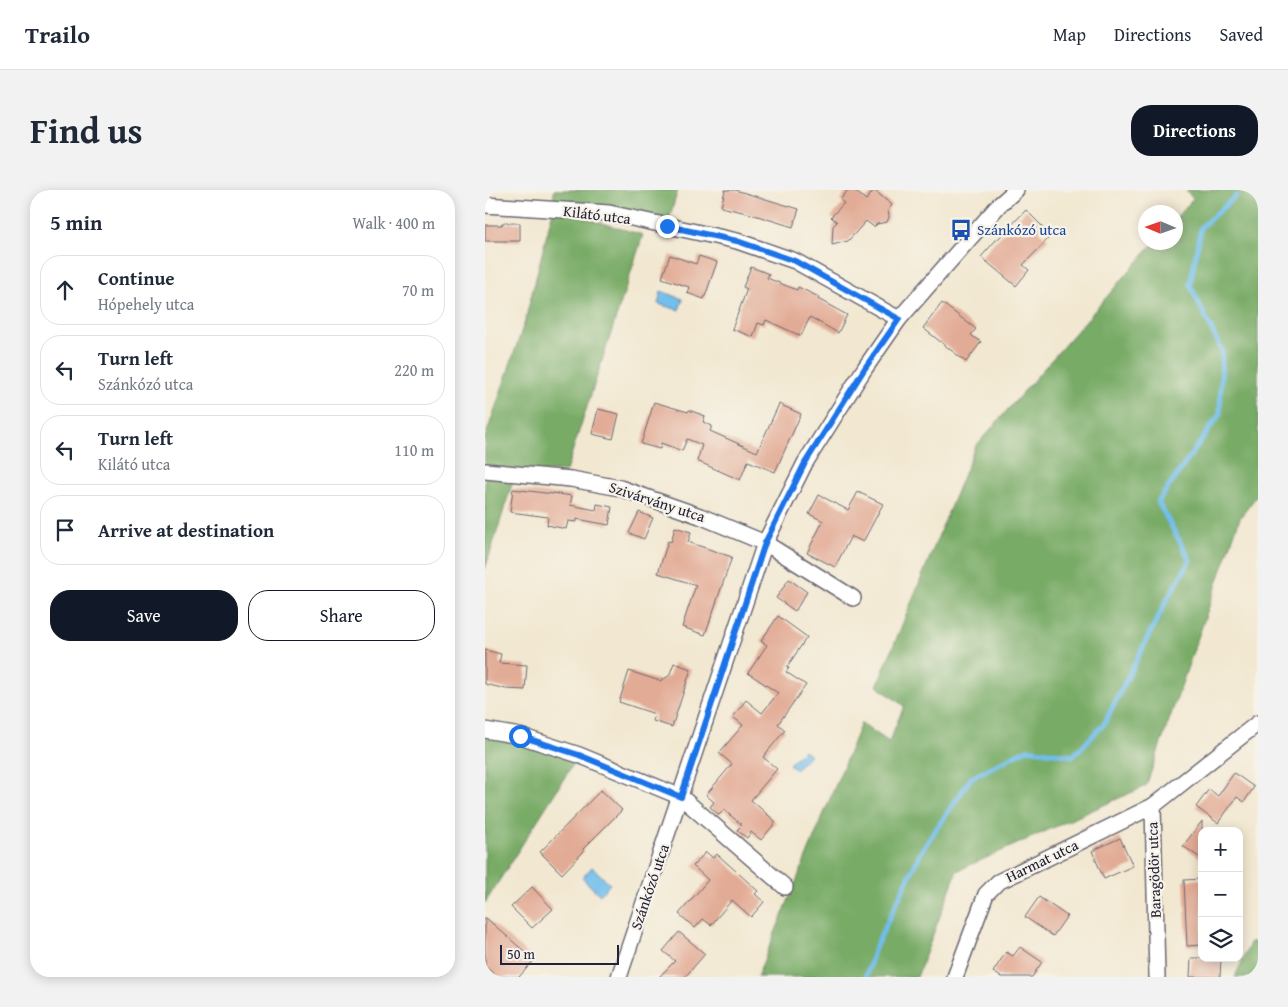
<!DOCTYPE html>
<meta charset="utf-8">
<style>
:root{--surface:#fff;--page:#f2f2f3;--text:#1f2937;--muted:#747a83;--line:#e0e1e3;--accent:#111827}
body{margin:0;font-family:"Gentium Book Plus",serif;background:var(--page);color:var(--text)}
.controls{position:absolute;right:15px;bottom:15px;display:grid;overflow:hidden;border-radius:10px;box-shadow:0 2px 12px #0003}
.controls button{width:45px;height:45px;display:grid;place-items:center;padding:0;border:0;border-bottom:1px solid var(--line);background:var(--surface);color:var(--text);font:25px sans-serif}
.compass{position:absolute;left:653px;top:15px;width:45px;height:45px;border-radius:50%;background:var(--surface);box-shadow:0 2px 12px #0003;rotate:272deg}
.scale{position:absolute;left:15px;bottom:12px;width:119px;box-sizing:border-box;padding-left:5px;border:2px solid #22223b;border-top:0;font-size:14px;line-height:18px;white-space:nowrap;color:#22223b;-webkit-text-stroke:4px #f7f3e8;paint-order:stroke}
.stop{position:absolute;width:15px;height:15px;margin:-11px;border:4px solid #1a73e8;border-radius:50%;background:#fff}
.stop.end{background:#1a73e8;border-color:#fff;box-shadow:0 1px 5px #0008}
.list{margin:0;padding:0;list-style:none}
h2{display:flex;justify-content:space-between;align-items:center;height:65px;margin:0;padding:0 20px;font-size:21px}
h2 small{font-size:16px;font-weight:400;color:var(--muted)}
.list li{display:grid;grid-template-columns:32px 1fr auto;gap:15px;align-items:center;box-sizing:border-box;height:70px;margin:0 10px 10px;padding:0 10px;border:1px solid var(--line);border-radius:20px}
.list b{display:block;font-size:19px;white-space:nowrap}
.list p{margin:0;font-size:16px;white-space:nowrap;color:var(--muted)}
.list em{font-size:16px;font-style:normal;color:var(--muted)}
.actions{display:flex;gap:10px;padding:15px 20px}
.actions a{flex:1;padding:11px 0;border:1px solid var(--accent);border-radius:20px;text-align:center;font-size:18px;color:var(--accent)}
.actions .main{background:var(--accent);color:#fff}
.icon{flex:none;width:28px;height:28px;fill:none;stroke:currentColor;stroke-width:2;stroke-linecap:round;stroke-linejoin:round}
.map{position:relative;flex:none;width:773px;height:787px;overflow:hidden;border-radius:20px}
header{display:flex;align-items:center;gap:30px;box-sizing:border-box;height:70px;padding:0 25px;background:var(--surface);border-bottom:1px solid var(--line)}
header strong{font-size:24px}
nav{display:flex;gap:28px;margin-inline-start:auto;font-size:18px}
.intro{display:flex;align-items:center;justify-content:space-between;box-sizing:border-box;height:120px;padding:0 30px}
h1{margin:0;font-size:35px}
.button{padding:12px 22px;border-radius:20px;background:var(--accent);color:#fff;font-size:18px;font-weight:700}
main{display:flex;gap:30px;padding:0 30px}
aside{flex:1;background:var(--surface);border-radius:20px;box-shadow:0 2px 12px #0003}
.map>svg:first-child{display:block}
</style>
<header>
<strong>Trailo</strong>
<nav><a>Map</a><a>Directions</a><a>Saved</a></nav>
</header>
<div class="intro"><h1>Find us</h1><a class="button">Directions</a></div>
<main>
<aside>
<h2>5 min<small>Walk · 400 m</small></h2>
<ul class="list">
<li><svg class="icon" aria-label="ahead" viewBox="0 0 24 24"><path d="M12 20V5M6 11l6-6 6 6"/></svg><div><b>Continue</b><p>Hópehely utca</p></div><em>70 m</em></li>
<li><svg class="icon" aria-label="left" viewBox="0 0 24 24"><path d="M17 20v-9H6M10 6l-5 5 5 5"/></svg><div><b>Turn left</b><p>Szánkózó utca</p></div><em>220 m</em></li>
<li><svg class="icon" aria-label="left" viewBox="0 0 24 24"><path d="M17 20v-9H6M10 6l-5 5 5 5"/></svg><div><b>Turn left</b><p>Kilátó utca</p></div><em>110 m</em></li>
<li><svg class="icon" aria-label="arrive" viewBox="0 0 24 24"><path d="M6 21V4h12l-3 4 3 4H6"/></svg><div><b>Arrive at destination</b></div></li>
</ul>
<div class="actions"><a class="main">Save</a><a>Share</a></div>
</aside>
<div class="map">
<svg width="773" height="787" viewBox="0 0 773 787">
<rect width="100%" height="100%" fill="#f7f3e8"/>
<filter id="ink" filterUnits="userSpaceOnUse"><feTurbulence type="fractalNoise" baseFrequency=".02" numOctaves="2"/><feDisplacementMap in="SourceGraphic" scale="10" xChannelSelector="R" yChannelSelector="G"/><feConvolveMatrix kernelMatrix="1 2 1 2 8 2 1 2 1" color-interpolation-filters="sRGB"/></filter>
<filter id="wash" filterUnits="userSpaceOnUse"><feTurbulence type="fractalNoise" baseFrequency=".0096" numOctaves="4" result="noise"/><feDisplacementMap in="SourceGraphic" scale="20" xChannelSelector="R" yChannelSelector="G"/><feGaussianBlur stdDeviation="1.12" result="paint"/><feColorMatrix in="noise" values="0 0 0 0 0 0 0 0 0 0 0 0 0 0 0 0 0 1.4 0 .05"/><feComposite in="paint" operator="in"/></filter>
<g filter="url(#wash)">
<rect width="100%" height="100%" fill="#f2e8d1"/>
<g fill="#78ab66" stroke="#4d6650">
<polygon points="69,0 193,0 182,36 72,20 158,45 81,281 31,282 0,379 0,248 40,131 68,20"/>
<polygon points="701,0 773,0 773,304 755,328 661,596 472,681 432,787 272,787 376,533 404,552 419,516 392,496 490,257 669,53 691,52 691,28 708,9"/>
<polygon points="0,544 94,565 0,713"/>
<polygon points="766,751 773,754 773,787 750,787"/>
</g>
<g fill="#72beec" stroke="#4a7094">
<polygon points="176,101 198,109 194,120 173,114"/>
<polygon points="319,560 325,565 310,580 304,574"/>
<polygon points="107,677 125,694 115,705 97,688"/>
</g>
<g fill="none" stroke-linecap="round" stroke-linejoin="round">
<polyline stroke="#72beec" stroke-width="5" points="381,787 390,758 437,660 486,588 542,559 588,566 619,534 683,408 705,370 673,312 735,224 737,161 705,95 716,37 751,6"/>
</g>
<g id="blocks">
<g fill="#e2ab95">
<polygon points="240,0 250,0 314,19 308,37 266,24 236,17"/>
<polygon points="363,0 369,0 381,10 389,0 407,15 403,20 404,27 402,32 392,34 389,37 381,31 363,51 347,55 348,36 352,32 346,27 359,13 355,10"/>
<polygon points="541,20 558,37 554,41 563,49 538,75 544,80 531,96 496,67 511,50 512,50"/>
<polygon points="17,33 35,33 35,51 0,51 0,35 17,35"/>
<polygon points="185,65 211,74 214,66 232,72 219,109 202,103 204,97 177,88"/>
<polygon points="266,77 284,84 282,88 312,100 313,97 334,107 333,109 362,125 353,143 325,127 316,146 281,130 279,135 273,133 268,147 247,139 262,99 258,97"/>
<polygon points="457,113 491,139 486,145 496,152 481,172 438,138"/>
<polygon points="169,212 203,222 204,220 220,226 218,232 227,236 225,241 272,262 294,214 316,224 290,282 263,271 255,290 212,271 217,255 202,249 197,261 176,253 175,259 156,254"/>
<polygon points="113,219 134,224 128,249 107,244"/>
<polygon points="28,299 68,304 68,303 87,306 85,315 111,320 112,314 127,317 124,335 92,329 92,332 83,331 81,339 62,335 63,327 25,322"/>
<polygon points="373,302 398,314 378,352 366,346 350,377 322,363 338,331 324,324 334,305 363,320"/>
<polygon points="154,322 168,328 159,349 144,343"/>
<polygon points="190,337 206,342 203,352 247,367 220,445 197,437 211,395 173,383 183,351 186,352"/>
<polygon points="304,389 322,402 310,421 291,408"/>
<polygon points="293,426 322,447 302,477 304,478 301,482 321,495 293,534 300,540 278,567 292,579 266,610 291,632 276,650 266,642 262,648 252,640 257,635 239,620 234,625 225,617 229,612 221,605 247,574 234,563 258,535 248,527 261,510 277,523 293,503 263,483 282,455 276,451"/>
<polygon points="0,460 16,464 14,473 42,475 40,500 21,499 0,494"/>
<polygon points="189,473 206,479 187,537 168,531 170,524 134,512 144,481 175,491 184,486"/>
<polygon points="749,583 769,597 759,612 752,607 733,633 711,617 724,599 733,606"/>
<polygon points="116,600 137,620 98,659 99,661 77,684 55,662"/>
<polygon points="717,631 717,669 698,656"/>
<polygon points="635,648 648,676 619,689 607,661"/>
<polygon points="221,662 228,668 232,664 273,701 270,704 279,712 266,727 247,710 226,735 218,729 210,738 194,724 223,690 208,676"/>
<polygon points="717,689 717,755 702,756 699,690"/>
<polygon points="47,697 68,719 47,738 26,717"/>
<polygon points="554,707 582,726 568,746 540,727"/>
<polygon points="0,727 49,770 34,787 12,787 0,776"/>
<polygon points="194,742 220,764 200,787 174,787 190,771 178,761"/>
<polygon points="535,757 557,772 547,787 516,787 508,782 521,762 528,766"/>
<polygon points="706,768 736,768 735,787 705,787"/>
</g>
</g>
</g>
<g filter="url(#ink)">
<use href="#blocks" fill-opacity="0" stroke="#6b6770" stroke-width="1"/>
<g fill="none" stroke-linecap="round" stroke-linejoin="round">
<g stroke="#6b6770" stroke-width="18">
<g id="street">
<polyline points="0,15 124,23 252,51 310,71 414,129"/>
<polyline points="0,281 86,289 135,298 215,326 280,353 368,408"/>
<polyline points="0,540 35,546 94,565 196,607 300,697"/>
<polyline points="134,787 280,353 320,273 380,178 414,129 514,15 531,0"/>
<polyline points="470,787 501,704 513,692 668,616"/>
<polyline points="672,787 668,616 773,533"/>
</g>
</g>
<use href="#street" stroke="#fff" stroke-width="15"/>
</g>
</g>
<g fill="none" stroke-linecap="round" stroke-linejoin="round" filter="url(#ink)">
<polyline stroke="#1a73e8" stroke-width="6" points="35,546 94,565 196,607 280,353 320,273 380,178 414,129 310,71 252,51 182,36"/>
</g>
<defs>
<g id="bus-bare" transform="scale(1.725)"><path d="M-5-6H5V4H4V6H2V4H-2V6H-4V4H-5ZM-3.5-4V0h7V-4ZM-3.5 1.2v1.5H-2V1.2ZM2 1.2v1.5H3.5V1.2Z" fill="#1a4fb4" stroke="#f7f3e8" stroke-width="2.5" paint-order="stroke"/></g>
</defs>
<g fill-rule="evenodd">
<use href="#bus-bare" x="476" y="40"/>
</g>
<g text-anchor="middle" stroke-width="4.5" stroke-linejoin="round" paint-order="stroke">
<g font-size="15" fill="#22223b" stroke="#f7f3e8">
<text transform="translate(112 25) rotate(7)" y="5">Kilátó utca</text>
<text transform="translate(172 312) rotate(18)" y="5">Szivárvány utca</text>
<text transform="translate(557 671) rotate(-26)" y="5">Harmat utca</text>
<text transform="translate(669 680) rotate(-92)" y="5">Baragödör utca</text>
<text transform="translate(165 697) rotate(-71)" y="5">Szánkózó utca</text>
</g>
<g font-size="15" fill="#164399" stroke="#f7f3e8" text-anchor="start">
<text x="492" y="45">Szánkózó utca</text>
</g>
</g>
</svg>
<div class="controls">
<button>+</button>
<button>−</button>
<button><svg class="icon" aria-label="layers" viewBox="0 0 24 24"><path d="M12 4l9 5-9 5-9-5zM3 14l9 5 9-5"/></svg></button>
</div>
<svg class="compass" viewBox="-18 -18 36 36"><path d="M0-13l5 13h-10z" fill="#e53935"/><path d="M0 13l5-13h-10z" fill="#747a83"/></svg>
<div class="scale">50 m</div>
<div class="stop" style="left:35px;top:546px"></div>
<div class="stop end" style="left:182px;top:36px"></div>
</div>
</main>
